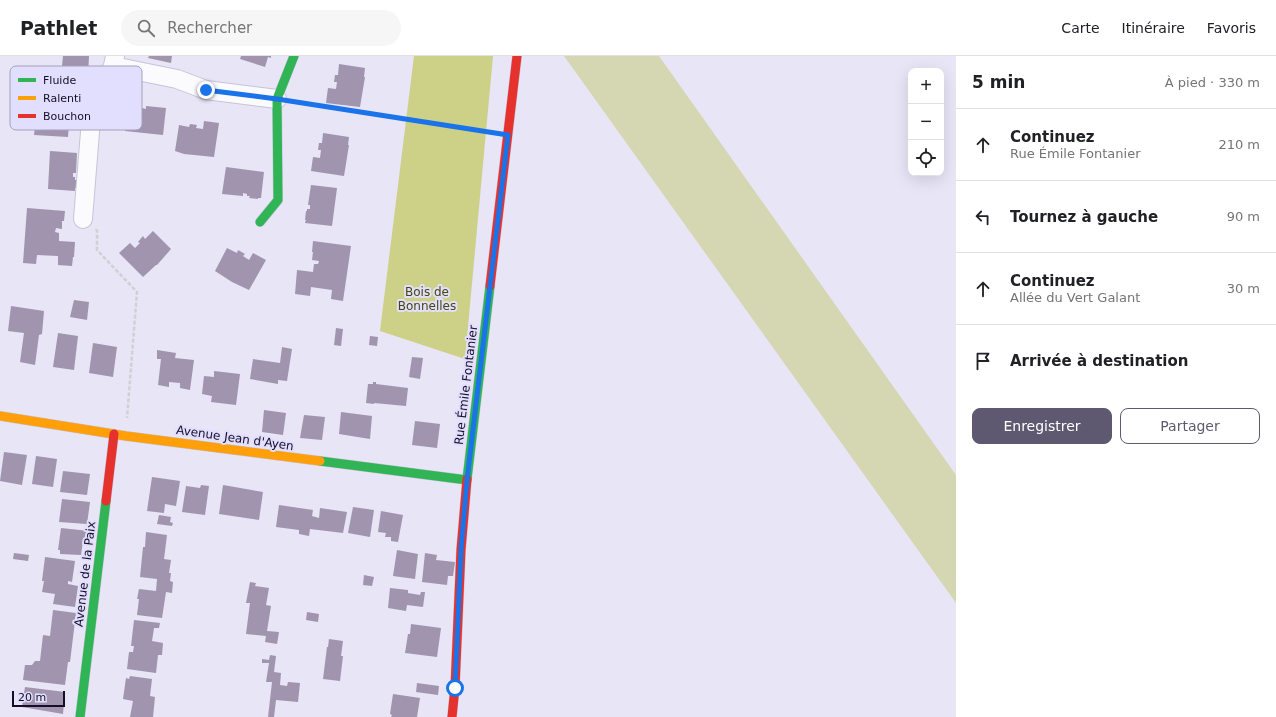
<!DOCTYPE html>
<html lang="fr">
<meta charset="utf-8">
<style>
:root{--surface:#fff;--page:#f6f6f6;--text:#202124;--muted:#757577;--line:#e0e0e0;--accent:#5e5971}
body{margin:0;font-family:"DejaVu Sans",sans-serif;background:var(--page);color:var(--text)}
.controls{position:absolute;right:12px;top:12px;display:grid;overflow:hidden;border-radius:8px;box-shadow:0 4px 16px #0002}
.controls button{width:36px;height:36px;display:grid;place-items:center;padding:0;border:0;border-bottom:1px solid var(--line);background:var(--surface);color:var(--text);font:20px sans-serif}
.scale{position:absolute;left:12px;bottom:10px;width:53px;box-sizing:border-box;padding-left:4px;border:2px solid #150e29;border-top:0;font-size:11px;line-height:14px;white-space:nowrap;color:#150e29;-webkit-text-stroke:3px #e2defd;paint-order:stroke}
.stop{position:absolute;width:12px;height:12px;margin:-9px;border:3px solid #1a73e8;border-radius:50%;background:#fff}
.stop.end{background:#1a73e8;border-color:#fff;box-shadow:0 1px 4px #0008}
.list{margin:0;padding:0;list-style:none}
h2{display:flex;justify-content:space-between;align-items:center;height:52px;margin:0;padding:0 16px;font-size:17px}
h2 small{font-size:13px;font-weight:400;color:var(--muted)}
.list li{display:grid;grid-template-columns:26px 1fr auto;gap:12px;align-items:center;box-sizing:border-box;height:72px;padding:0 16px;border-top:1px solid var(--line)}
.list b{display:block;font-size:15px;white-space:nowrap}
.list p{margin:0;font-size:13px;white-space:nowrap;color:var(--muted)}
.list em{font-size:13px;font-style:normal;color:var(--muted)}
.actions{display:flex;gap:8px;padding:12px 16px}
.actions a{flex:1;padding:9px 0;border:1px solid var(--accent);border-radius:8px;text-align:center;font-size:14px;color:var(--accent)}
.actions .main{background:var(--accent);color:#fff}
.icon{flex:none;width:22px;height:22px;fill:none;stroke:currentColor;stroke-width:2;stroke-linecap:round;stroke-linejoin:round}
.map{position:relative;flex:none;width:956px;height:661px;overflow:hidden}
header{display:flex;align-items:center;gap:24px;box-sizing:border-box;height:56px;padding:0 20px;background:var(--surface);border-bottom:1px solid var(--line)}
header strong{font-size:19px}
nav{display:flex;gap:22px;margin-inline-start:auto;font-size:14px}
.search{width:280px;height:36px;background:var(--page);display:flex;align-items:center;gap:10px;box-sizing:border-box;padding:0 14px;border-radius:22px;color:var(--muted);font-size:15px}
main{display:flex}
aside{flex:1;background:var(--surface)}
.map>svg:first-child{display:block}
</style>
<header>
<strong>Pathlet</strong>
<div class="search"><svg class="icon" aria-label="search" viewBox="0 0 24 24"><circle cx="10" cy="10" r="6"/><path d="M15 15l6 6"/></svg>Rechercher</div>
<nav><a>Carte</a><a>Itinéraire</a><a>Favoris</a></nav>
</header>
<main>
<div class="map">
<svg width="956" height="661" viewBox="0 0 956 661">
<rect width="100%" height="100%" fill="#e7e5f6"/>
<polygon fill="#d5d7b3" points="564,0 659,0 956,419 956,547"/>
<polygon fill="#cdd087" points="414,0 493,0 465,303 380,275"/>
<g fill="#a194ae">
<polygon points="63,0 89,0 88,21 61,19"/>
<polygon points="149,0 172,0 171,7 148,2"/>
<polygon points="241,0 271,0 271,2 268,1 265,11 240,3"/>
<polygon points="339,8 365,12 364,21 365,21 360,51 326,47 328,32 336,33 337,26 334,26 335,19 338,19"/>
<polygon points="37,40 63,41 62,52 65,52 64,59 62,59 61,66 69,67 68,81 34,79 36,61 34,60"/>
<polygon points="131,47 139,48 139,49 142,50 142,52 146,53 146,50 166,52 163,79 125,75 128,48 131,48"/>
<polygon points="204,65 219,67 214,101 184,98 175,95 179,69 189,71 190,68 197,69 196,72 203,73"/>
<polygon points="323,77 349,81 348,89 349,89 344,120 311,115 313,101 320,102 321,94 318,94 319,87 322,87"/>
<polygon points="50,95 77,97 76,117 73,117 73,121 75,121 75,124 77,124 76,132 75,132 75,135 48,133"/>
<polygon points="226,111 264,116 261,142 258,142 258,143 249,142 250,140 247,140 247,138 243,137 243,140 222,138"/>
<polygon points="311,129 337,132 332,170 305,167 306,164 305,164 306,155 307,155 307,153 310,153 310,149 308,149"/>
<polygon points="27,152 65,155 64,165 62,165 62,173 56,172 55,176 59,177 59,185 75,186 74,201 73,201 72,210 58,209 58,200 37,199 36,208 23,207"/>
<polygon points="153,175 171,193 157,209 156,209 143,221 119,197 130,187 135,192 140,187 138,186 143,180 145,183"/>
<polygon points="313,185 351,190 343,245 331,243 332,234 311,231 310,240 295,238 297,214 313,216 314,208 318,208 319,205 312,204 313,196 312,196"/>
<polygon points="227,192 237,197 238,194 245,198 243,200 249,204 253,197 266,204 249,234 232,226 215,215"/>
<polygon points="74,244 89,246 87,264 70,261"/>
<polygon points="11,250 44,255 42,278 39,279 35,309 20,306 24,277 8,275"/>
<polygon points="336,272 343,273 341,290 334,289"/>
<polygon points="58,277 78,280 74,314 53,311"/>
<polygon points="370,280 378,281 377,290 369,289"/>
<polygon points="93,287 117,291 113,321 89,317"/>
<polygon points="282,291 292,293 287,325 278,324 278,328 250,323 253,303 280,307"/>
<polygon points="157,294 176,297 175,302 194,304 190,334 180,332 180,327 169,326 169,331 158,329 161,303 157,303"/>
<polygon points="412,301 423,302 420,323 409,321"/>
<polygon points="214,315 240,318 236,349 211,346 212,340 202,338 204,320 214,321"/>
<polygon points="373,326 376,326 376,328 408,332 406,350 374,347 374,348 366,347 368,328 373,328"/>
<polygon points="264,354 286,357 283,379 262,376"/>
<polygon points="341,356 372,360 370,383 339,378"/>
<polygon points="304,359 325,361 322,384 300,382"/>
<polygon points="415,365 440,368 437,392 412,389"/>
<polygon points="4,396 27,399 22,429 0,425"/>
<polygon points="36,400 57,403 53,431 32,428"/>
<polygon points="63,415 90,418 87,439 60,436"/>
<polygon points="152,421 180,425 176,450 165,448 164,457 147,455"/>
<polygon points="201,429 209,430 205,459 182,456 186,430 200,432"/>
<polygon points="223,429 263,436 259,464 219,458"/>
<polygon points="62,443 90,446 87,468 59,466"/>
<polygon points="279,449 313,454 312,460 319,462 320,452 347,456 343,477 310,473 309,480 299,478 299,474 276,471"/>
<polygon points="353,451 374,454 370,481 348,477"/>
<polygon points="381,455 403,459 398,486 391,485 391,481 385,481 386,477 378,476"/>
<polygon points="159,459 171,461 170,466 173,467 172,470 157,468"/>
<polygon points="61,472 89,475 88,485 83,485 81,499 60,498 60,494 58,494"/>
<polygon points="146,476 167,479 164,503 171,504 169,517 171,517 170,525 173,526 172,537 166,536 162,562 137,559 139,543 137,543 139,533 156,535 157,523 140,521 143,491 145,491"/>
<polygon points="397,494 418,498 415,523 393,520"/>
<polygon points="14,497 29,499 28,505 13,503"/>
<polygon points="425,497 437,499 436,504 455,506 453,520 448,520 447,529 422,526"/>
<polygon points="45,501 75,505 72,526 68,525 68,528 78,530 75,551 53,548 55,538 42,536 44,525 42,525"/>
<polygon points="364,519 374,521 372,530 363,529"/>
<polygon points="250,526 256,527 255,530 269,532 266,549 271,550 267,575 279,576 277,588 265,586 266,580 246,578 250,547 246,547"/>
<polygon points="390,532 408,534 408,537 420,539 421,536 425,536 423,551 407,549 406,555 388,552"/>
<polygon points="53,554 76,557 70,606 68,606 65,629 23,624 25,609 32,609 35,605 40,605 43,579 50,580"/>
<polygon points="307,556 319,558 318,566 306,564"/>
<polygon points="134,564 160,567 159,572 154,572 152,585 163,587 162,599 158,599 156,617 127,613 129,596 133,596 134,590 131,590"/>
<polygon points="411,568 441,572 437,601 405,597 408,578 410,578"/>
<polygon points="329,583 343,585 341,600 343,600 340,625 323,623 327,591 328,591"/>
<polygon points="270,599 276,600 274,616 281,617 280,629 287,630 288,626 300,627 298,646 276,644 274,661 268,661 272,626 266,626 269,607 262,607 262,603 269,604"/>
<polygon points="130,620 152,623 150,640 155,641 153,661 130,661 133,645 123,643 126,622 129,623"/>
<polygon points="417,627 439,630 438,639 416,636"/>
<polygon points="25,631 65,636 63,658 22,651"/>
<polygon points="393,638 420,642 417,661 391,661 392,659 390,658"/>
</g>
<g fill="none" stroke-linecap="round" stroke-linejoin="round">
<g stroke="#c7c3da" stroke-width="20">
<g id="street">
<polyline points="113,10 177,23 206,34 277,43"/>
<polyline points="83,163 92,51 113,10 115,0"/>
</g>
</g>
<g stroke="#c7c3da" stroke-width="10">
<g id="fast">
<polyline points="260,166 278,144 277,43 294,0"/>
<polyline points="320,405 467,424"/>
<polyline points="467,423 490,230"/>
<polyline points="80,661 106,445"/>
</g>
</g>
<g stroke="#c7c3da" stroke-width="10">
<polyline id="slow" points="0,360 126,380 320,405"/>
</g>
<g stroke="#c7c3da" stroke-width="10">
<g id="jam">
<polyline points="490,230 517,0"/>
<polyline points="106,445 114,378"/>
<polyline points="452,661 455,631 461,494 467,423"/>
</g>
</g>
<g stroke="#d0d0d5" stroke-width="2.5" stroke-dasharray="4 2" stroke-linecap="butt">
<polyline points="296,46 488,76"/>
<polyline points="96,173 97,175 97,194 137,236 127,362"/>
</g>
<use href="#street" stroke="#fbfbfe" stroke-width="18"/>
<use href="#fast" stroke="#30b455" stroke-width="9"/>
<use href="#slow" stroke="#ff9f0a" stroke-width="9"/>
<use href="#jam" stroke="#e5322d" stroke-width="9"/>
</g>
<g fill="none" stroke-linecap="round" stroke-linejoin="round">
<polyline stroke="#1a73e8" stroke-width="5" points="206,34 277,43 508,79 467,424 461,494 455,632"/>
</g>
<g text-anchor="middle" stroke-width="4" stroke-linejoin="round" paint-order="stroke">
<g font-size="12" fill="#45470f" stroke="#e2defd">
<text x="427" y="240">Bois de<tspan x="427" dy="14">Bonnelles</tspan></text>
</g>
<g font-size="12" fill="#150e29" stroke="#e2defd">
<text transform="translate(466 329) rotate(-83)" y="4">Rue Émile Fontanier</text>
<text transform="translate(235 382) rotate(8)" y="4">Avenue Jean d'Ayen</text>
<text transform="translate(85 518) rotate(-83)" y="4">Avenue de la Paix</text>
</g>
</g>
<rect x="10" y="10" width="132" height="64" rx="6" fill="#e2defd" stroke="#a4a0bd" stroke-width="1"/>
<rect x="18" y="22" width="18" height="4" fill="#30b455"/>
<rect x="18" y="40" width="18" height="4" fill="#ff9f0a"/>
<rect x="18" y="58" width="18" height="4" fill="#e5322d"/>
<g font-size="11" fill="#150e29">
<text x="43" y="28">Fluide</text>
<text x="43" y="46">Ralenti</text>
<text x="43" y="64">Bouchon</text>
</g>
</svg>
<div class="controls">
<button>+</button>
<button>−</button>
<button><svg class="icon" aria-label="locate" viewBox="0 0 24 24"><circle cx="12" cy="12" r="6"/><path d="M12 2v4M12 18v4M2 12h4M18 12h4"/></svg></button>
</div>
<div class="scale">20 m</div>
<div class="stop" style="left:455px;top:632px"></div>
<div class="stop end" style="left:206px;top:34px"></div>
</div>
<aside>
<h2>5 min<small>À pied · 330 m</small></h2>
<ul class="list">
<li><svg class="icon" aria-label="ahead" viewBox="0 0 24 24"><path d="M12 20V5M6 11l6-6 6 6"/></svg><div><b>Continuez</b><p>Rue Émile Fontanier</p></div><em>210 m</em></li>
<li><svg class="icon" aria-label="left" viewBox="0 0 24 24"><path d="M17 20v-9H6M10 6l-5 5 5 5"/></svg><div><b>Tournez à gauche</b></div><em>90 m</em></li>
<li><svg class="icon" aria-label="ahead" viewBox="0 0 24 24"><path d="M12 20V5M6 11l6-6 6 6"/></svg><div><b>Continuez</b><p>Allée du Vert Galant</p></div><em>30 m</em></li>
<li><svg class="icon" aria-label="arrive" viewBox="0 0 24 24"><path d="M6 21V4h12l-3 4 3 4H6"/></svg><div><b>Arrivée à destination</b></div></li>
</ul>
<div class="actions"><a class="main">Enregistrer</a><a>Partager</a></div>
</aside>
</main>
